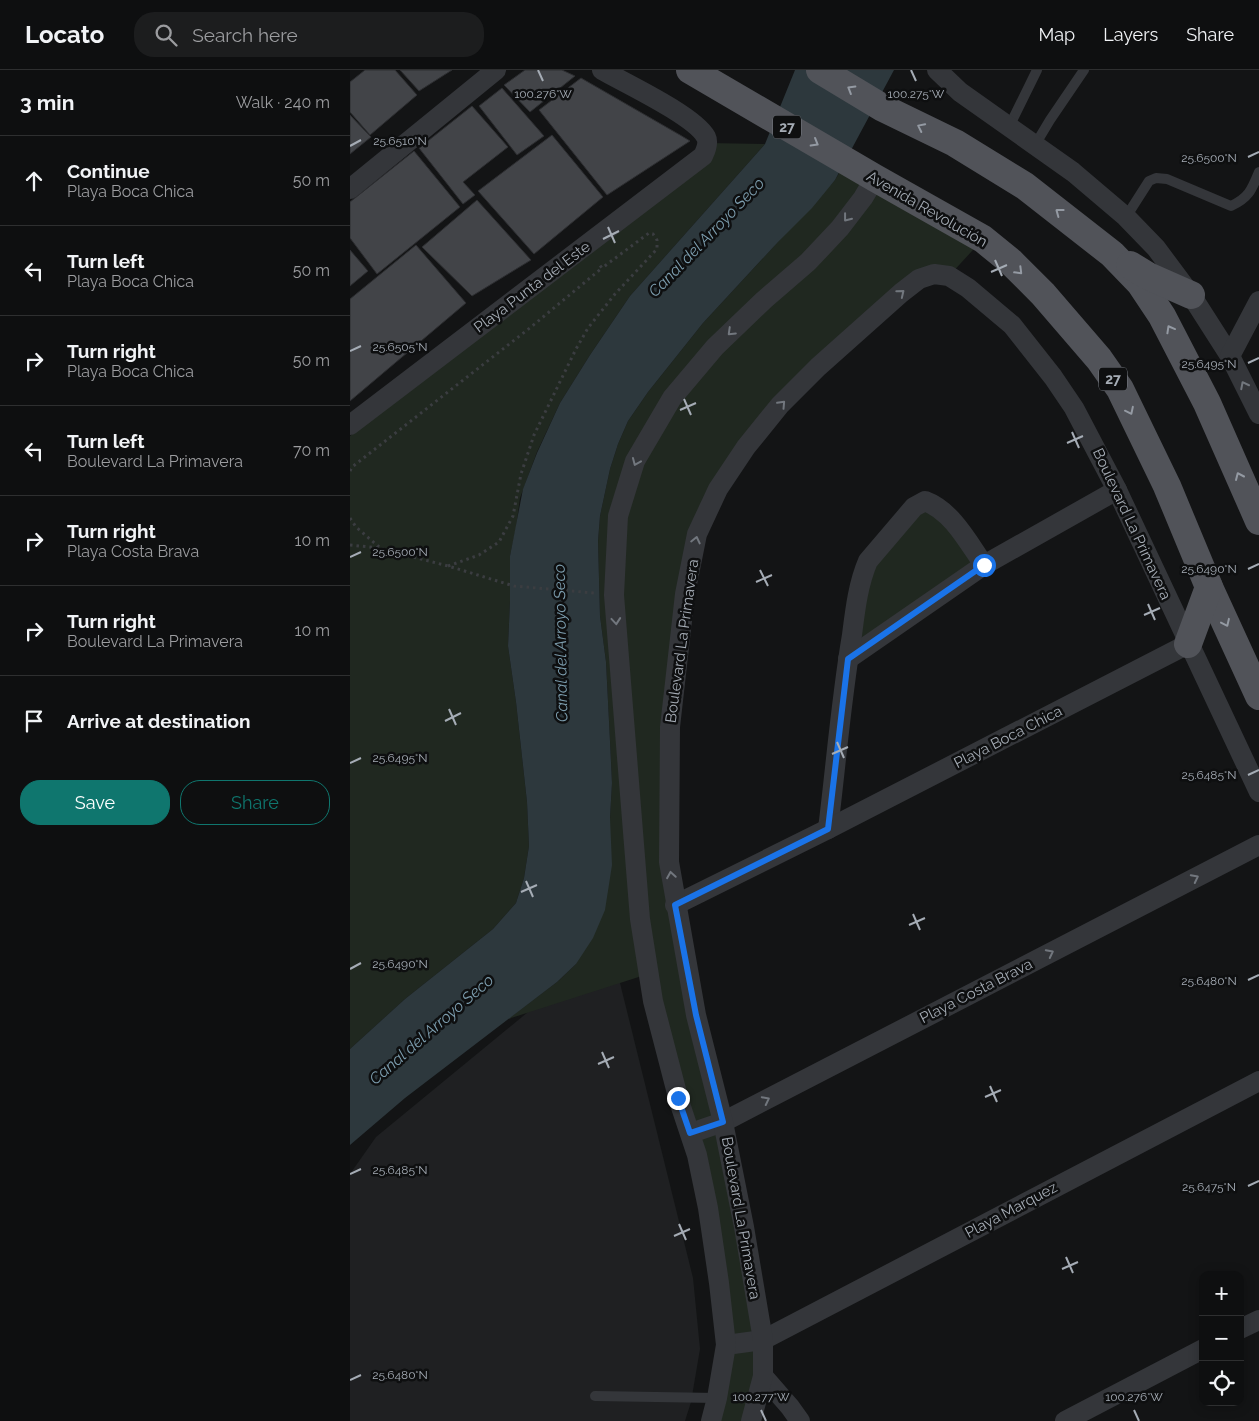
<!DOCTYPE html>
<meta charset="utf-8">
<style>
:root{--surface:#0e0f10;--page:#1c1d1e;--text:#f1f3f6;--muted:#9b9c9f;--line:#2e2f30;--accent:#0f766e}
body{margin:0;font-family:Raleway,sans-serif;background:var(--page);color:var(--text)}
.controls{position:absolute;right:15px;bottom:15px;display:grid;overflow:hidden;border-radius:10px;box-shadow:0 2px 12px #0003}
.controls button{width:45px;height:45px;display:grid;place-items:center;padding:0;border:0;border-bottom:1px solid var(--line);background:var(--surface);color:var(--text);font:25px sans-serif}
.stop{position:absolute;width:15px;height:15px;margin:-11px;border:4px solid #1a73e8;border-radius:50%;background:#fff}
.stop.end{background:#1a73e8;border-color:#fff;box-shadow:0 1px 5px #0008}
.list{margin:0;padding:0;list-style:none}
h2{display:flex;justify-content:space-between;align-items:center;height:65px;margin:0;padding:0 20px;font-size:21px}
h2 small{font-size:16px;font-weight:400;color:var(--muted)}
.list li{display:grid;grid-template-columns:32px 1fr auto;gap:15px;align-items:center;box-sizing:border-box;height:90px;padding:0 20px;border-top:1px solid var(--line)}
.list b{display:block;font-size:19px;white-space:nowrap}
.list p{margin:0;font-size:16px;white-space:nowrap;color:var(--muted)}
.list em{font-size:16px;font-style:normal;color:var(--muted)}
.actions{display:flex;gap:10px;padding:15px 20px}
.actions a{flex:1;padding:11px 0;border:1px solid var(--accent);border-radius:20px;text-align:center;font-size:18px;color:var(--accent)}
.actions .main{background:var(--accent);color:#fff}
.icon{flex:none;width:28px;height:28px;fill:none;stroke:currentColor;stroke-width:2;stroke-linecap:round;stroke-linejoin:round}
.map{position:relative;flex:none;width:909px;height:1351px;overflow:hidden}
header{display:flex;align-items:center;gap:30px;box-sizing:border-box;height:70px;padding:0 25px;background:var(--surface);border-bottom:1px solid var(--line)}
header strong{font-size:24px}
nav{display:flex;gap:28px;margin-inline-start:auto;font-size:18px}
.search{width:350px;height:45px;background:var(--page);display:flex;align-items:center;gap:12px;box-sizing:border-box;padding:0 18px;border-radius:20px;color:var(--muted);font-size:19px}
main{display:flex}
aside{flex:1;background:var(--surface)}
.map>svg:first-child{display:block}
</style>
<header>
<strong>Locato</strong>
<div class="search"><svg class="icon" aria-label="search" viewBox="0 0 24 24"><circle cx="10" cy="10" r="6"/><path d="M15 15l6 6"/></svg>Search here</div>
<nav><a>Map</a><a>Layers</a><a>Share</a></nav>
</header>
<main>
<aside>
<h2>3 min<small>Walk · 240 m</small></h2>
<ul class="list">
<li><svg class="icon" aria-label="ahead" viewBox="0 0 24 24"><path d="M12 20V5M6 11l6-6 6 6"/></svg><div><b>Continue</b><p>Playa Boca Chica</p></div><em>50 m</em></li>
<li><svg class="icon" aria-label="left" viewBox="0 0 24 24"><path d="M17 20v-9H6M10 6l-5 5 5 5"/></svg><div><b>Turn left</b><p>Playa Boca Chica</p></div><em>50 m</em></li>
<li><svg class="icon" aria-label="right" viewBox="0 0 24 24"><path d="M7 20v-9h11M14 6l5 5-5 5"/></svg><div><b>Turn right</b><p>Playa Boca Chica</p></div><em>50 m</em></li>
<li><svg class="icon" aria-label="left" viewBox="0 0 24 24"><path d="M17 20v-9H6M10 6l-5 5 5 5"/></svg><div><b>Turn left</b><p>Boulevard La Primavera</p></div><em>70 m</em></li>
<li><svg class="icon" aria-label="right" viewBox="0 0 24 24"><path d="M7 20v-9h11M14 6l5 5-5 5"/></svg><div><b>Turn right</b><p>Playa Costa Brava</p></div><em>10 m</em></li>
<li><svg class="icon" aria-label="right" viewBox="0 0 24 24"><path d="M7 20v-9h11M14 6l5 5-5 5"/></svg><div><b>Turn right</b><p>Boulevard La Primavera</p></div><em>10 m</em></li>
<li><svg class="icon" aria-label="arrive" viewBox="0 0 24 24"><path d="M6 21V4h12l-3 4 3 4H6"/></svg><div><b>Arrive at destination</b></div></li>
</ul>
<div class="actions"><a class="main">Save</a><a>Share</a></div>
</aside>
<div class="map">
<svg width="909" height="1351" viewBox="0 0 909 1351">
<rect width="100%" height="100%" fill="#131415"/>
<polygon fill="#1f2022" points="268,905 343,1208 350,1279 341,1332 335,1351 0,1351 0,1104 26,1067 206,919"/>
<g fill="#202820">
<polygon points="357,73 415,74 280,226 240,285 210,333 187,382 170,428 166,458 160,486 160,531 158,576 166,632 177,732 179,776 174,808 166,833 143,859 55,929 0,979 0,366 203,204"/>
<polygon points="496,91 633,169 599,206 584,204 468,297 368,419 335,524 319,792 413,1270 401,1351 361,1351 376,1275 358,1138 298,904 158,949 207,912 226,894 260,748 262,713 260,671 256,592 250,546 248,471 250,446 260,399 268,374 278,351 298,322 353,253 485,110"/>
<polygon points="575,431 634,495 498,589 513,501"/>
</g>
<polygon fill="#2d383d" points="445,0 544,0 485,110 462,138 428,172 353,253 298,322 278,351 268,374 260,399 250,446 248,471 250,546 256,592 260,671 262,713 260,748 262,795 255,840 243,868 226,894 207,912 55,1028 0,1075 0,979 55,929 143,859 166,833 174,808 179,776 177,732 166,632 158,576 160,531 160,486 173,419 187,383 210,333 240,285 280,226 415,74"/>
<g fill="#424448" stroke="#2d2e31">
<polygon points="15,0 45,0 67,25 20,65 0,42 0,12"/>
<polygon points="50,0 102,0 69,21"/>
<polygon points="175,0 212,0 225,6 180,42 154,15"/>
<polygon points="231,8 330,65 340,71 257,125 189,40"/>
<polygon points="152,18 194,66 167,85 129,36"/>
<polygon points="122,36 158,77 113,112 125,125 113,134 69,78"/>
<polygon points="0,45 21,67 0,84"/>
<polygon points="202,65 253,127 184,184 128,121"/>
<polygon points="64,81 110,137 27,204 0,168 0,132"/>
<polygon points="127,130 181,190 122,226 72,177"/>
<polygon points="66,175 116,233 0,331 0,229"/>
<polygon points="0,180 18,201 0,216"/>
</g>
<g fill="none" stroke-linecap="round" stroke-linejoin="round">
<g stroke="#3b3d41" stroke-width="3" stroke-dasharray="2.5 4" stroke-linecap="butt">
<polyline points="0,401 2,397 181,257 252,198"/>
<polyline points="0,448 6,457 29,477"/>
<polyline points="0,475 29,478 98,496 164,516 244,523"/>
<polyline points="98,496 129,485 149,472 163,446 171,404 184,365 226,279 238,258 265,224 307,179 307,170 303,164 299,163 252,198 248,193"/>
</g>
<g stroke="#34363a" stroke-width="10">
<polyline points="659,57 687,0"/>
<polyline points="685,75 700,50 734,0"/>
<path d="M776,147L799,111L806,108L817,109L881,136C899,128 902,119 909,102"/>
<polyline points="245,1326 367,1328"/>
</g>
<g stroke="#34363a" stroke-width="20">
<polyline points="587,0 610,22 723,102 776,147 806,178 841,225 880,286 909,344"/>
<polyline points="0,119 146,0"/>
<polyline points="880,286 909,231"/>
<path d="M0,355L353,86C356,80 359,73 356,67C345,46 275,13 252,0"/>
<polyline points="498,589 634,495 767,420"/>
<path d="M478,759C486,695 491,630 502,565C505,541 508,514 518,491L564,437L575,431C602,441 618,472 634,495"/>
<polyline points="325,835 478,759 838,574"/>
<polyline points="341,1063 373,1052 909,775"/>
<polyline points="890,1259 909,1250"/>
<polyline points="376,1275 413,1270 909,1011"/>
<polyline points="413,1306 440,1337 450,1351"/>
<polyline points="361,1351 367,1328 376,1275 369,1213 358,1138 347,1085 329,1031 303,931 290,849 264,525 268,446 285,391 322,328 365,277 414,230 458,192 490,158 513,128 525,108"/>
<polyline points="401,1351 413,1306 413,1270 394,1157 373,1052 346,945 319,792 320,657 335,524 347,464 368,419 396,377 430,335 468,297 551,223 569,209 584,204 599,206 618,218 662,255 703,307 724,338 767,420 909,722"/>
<polyline points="715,1351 853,1279"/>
</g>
<g stroke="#515359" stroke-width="28">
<polyline points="340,0 525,108 633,169 660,191 693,224 749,289 770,319 817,416 859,517 909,626"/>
<polyline points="470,0 533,38 605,73 675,116 762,184 790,213 812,246 857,333 909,451"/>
<polyline points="780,195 798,206 841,225"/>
<polyline points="838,574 859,517"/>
</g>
</g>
<defs><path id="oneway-chevron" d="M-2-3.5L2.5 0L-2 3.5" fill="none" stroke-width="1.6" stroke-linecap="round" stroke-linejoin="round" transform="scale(1.25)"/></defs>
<g stroke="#949aa3">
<use href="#oneway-chevron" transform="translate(501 19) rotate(-149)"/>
<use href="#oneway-chevron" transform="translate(571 57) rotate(-154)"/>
<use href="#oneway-chevron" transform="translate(465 73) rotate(30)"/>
<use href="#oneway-chevron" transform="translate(709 142) rotate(-143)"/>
<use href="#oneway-chevron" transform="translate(669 201) rotate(45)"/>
<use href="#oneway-chevron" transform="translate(820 259) rotate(-119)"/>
<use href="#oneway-chevron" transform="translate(780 341) rotate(64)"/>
<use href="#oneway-chevron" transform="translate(889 406) rotate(-114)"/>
<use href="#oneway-chevron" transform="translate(876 553) rotate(65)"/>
</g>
<g stroke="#72777e">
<use href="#oneway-chevron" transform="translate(497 148) rotate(128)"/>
<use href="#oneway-chevron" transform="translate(551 223) rotate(-39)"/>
<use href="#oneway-chevron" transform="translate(381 262) rotate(136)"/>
<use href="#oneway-chevron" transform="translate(894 315) rotate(-117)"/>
<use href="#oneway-chevron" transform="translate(432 334) rotate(-47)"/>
<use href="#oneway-chevron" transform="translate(286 392) rotate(113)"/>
<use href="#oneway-chevron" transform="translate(346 470) rotate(-77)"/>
<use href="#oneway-chevron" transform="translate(266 551) rotate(85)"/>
<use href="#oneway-chevron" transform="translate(321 805) rotate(-99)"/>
<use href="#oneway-chevron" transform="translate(845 808) rotate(-27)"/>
<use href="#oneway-chevron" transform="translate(700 883) rotate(-27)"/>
<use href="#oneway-chevron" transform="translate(416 1030) rotate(-27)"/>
</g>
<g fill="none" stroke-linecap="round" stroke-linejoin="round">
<polyline stroke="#1a73e8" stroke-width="6" points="328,1028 340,1063 373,1052 346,945 325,835 478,759 498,589 634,495"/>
</g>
<path fill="none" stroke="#a5acb5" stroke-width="2" d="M188,0L193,11M561,0L566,11M0,76L11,70M898,87L909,82M258,157L265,173M253,169L269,161M645,190L652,206M641,202L657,195M0,281L11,276M898,293L909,288M334,329L341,345M330,340L346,333M722,362L729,378M717,373L733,366M0,487L11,482M898,499L909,494M410,500L418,516M406,512L422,505M798,534L805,550M794,545L810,538M99,639L106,655M95,651L111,643M487,672L494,688M482,684L498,677M0,693L11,688M898,705L909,700M176,811L183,827M171,822L187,815M563,844L570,860M559,855L575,848M0,899L11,893M898,910L909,905M252,982L259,998M248,994L264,987M640,1016L647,1032M635,1027L651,1020M0,1104L11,1099M898,1116L909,1111M329,1154L336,1170M324,1166L340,1159M716,1187L723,1203M712,1199L728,1192M0,1310L11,1305M411,1340L416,1351M784,1340L789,1351"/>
<g text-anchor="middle" stroke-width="5" stroke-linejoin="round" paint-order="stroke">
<g fill="#0e0f10" stroke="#787d84" stroke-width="1">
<rect x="423" y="45.5" width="28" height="23" rx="4"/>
<rect x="749" y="297.5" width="28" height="23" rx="4"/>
</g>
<g font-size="14" font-weight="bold" fill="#a5acb5">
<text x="437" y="62">27</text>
<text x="763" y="314">27</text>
</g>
<g font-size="15" fill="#a5acb5" stroke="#0e0f10">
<text transform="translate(577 139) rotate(30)" y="5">Avenida Revolución</text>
<text transform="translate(182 217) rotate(-37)" y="5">Playa Punta del Este</text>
<text transform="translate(782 454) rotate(65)" y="5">Boulevard La Primavera</text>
<text transform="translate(332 571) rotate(-82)" y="5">Boulevard La Primavera</text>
<text transform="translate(658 667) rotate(-27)" y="5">Playa Boca Chica</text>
<text transform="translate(626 921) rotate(-27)" y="5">Playa Costa Brava</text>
<text transform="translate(661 1140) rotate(-28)" y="5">Playa Marquez</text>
<text transform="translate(391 1148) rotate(80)" y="5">Boulevard La Primavera</text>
</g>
<g font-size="16" font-style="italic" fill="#7d9eaf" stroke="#0e0f10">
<text transform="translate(356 167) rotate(-46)" y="6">Canal del Arroyo Seco</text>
<text transform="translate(210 573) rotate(-91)" y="6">Canal del Arroyo Seco</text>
<text transform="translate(81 959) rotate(-41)" y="6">Canal del Arroyo Seco</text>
</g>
</g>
<g font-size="12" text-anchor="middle" fill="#a5acb5" stroke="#0e0f10" stroke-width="5" stroke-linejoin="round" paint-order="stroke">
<text x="193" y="28">100.276°W</text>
<text x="566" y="28">100.275°W</text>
<text x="50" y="75">25.6510°N</text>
<text x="859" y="92">25.6500°N</text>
<text x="50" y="281">25.6505°N</text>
<text x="859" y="298">25.6495°N</text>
<text x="50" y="486">25.6500°N</text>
<text x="859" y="503">25.6490°N</text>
<text x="50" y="692">25.6495°N</text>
<text x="859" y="709">25.6485°N</text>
<text x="50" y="898">25.6490°N</text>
<text x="859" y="915">25.6480°N</text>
<text x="50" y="1104">25.6485°N</text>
<text x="859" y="1121">25.6475°N</text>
<text x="50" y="1309">25.6480°N</text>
<text x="411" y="1331">100.277°W</text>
<text x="784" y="1331">100.276°W</text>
</g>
</svg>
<div class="controls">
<button>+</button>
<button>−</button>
<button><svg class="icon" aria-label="locate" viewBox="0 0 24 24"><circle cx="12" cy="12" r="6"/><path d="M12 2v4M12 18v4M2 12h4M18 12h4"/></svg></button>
</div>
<div class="stop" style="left:634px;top:495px"></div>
<div class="stop end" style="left:328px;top:1028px"></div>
</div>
</main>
